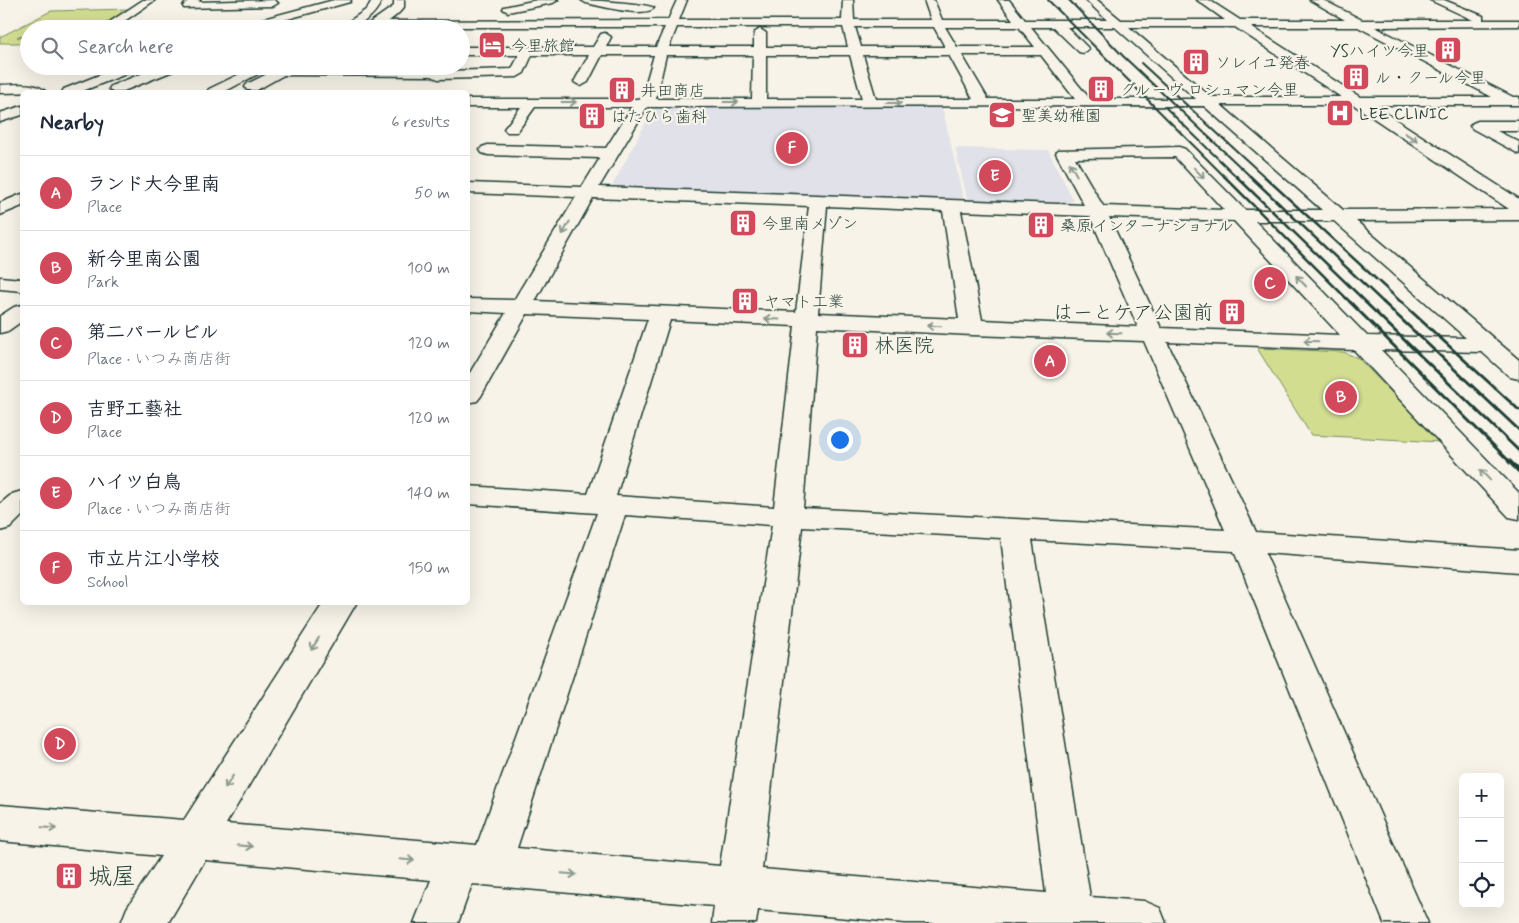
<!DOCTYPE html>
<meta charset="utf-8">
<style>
:root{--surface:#fff;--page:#f2f2f3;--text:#1f2937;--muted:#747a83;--line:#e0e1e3;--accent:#d1495b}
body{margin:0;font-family:Mynerve,"Klee One",sans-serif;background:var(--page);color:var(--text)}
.controls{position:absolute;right:15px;bottom:15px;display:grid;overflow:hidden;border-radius:8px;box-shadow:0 5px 20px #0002}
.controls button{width:45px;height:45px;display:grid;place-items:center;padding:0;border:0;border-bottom:1px solid var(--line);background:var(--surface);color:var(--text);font:25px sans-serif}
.you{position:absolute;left:839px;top:439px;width:18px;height:18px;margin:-12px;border:4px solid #fff;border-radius:50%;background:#1a73e8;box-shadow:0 0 0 8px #1a73e833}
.badge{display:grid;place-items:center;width:32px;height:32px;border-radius:50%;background:var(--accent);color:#fff;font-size:16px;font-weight:700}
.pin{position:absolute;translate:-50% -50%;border:2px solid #fff;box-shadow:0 1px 5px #0006}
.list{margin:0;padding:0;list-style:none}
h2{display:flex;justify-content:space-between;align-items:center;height:65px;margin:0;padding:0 20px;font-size:21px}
h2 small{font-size:16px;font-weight:400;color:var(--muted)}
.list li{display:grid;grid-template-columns:32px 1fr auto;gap:15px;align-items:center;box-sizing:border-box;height:75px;padding:0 20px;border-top:1px solid var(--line)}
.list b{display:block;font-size:19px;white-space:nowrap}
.list p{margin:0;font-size:16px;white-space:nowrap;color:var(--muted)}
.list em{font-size:16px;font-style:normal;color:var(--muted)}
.icon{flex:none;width:28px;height:28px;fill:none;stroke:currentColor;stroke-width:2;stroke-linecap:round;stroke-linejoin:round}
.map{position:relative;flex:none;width:1519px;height:923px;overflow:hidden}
.search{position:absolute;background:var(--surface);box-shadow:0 5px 20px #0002;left:20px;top:20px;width:450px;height:55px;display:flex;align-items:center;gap:12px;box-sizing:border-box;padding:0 18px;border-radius:28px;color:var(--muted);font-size:19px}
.panel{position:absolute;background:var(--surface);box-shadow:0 5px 20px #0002;left:20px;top:90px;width:450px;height:515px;border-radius:8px}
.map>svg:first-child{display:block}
</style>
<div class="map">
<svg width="1519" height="923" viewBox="0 0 1519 923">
<rect width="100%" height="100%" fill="#f7f3e8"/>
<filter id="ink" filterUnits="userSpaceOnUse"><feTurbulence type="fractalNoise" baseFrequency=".02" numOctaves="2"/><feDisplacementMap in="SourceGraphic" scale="10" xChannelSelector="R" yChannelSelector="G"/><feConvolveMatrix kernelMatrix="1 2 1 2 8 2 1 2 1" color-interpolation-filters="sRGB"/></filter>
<g filter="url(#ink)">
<g fill="#e1e2e9">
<polygon points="655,105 942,106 964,202 610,190"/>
<polygon points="955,148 1048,150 1074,201 1060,205 968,202"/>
</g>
<g fill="#d2dd90" stroke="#788d62">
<polygon points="130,9 99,29 29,29 29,36 17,37 29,37 29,43 0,43 0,37 51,11"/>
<polygon points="1257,348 1343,352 1358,358 1440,442 1311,435"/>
</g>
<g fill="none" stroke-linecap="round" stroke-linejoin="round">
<g stroke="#1f3d34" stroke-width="3">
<g id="minor">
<polygon points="143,0 155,0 113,29 99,29"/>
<polygon points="189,0 200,0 199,2 274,0 278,3 273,6 184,8 183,6"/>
<polygon points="334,0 351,0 350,2 251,29 231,29 233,27"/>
<polygon points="537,0 558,0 553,3 508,12 503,9 504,7"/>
<path d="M581,0C591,0 650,4 654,8C644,18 601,6 586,3Z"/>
<path d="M677,0H687L679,20H842L843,0H853L854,20H931L924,0H934L942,20H1013L998,0H1009L1025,20H1107L1086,0H1097L1121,20H1225L1197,0H1209L1240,20H1345L1310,0H1323L1362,20H1473L1430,0H1444L1483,16V20H1519V26L1375,27L1513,97H1519V105H1373L1519,199V220L1356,221L1519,360V379L1510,377L1482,352L1381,350L1519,493V519L1509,517L1354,350L1167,342L1256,532L1519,550V572L1265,553L1428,923H1384L1234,551L1032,540L1090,897L1144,901L1160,908L1166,923H905L758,910L756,923H712L714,906L472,884L458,923H414L431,880L205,860L168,923H121L127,908L161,856L0,841V805L184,820L324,602H357L226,824L477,845L597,513L468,504V486L588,494L648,319L527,314L481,396L477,401L468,403V376L506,313L468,311V299L514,300L576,197L468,193V183L582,187L600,158L488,155L482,153L480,150L482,147L488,145L606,148L632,107H535L517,132H507L504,129L521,107H468V99H639L642,97L654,55H602L588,82L581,86L574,82L589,55H532L524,73L517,77L438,79L432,76L284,75L277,71L284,67L441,68L447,71L512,69L519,55H461V47H593L601,34L605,33L611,37L606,47H656L665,27H376L370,24L376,21L668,20ZM677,27H843L848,47H766V33L760,29L754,33V47H669ZM855,27H934L945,47H861ZM945,27H1019L1035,47H957ZM1031,27H1053L1079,52L1083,53L1089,49L1067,27H1115L1196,99H1090ZM1129,27H1235L1341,97H1211ZM1251,27H1358L1492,97H1360ZM666,55H753L752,99H656ZM766,55H850L862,99H766ZM863,55H949L973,99H876ZM962,55H1041L1075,99H988ZM1221,105H1354L1509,209L1343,210ZM1204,106L1322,210H1245L1185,149L1179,147L1058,150L1056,153L1084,205L599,187L647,107ZM1175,157L1224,210L1103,206L1075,158ZM593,198L809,206L796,312L535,301ZM827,206L943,211L959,319L818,313ZM961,211L1090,216L1138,327L982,320ZM1109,217L1234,221L1340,335L1161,328ZM1255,221H1334L1466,338L1367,336ZM670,320L795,326L774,507L616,496ZM817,327L972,335L1144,341L1225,530L803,508ZM625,515L772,525L720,866L517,848ZM802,527L1001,538L1046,893L762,869Z"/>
<polygon points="122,66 140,66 139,69 80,92 62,92 64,89"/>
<polygon points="161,66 179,66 178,69 121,92 113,92 109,89 111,86"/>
<path d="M222,66H267L269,69C263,75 228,72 222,66Z"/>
<path d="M0,85C14,85 36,81 46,92L0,93Z"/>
<polygon points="22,106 22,115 0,122 0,113"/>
<polygon points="1478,121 1519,121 1519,131 1497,131 1519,142 1519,154 1473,129 1470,126 1473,123"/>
<polygon points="0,277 22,279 22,291 0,289"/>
<polygon points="22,305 22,321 8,331 0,333 0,316 14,307"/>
<polygon points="22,491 22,516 10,528 0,531 0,504 12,494"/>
</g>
</g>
<g stroke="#1f3d34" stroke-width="3">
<g id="highway">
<path d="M372,0H382C374,18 358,29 338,29L367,9Z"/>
<path d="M394,0H404V7C393,21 379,29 361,29L394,6Z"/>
<polygon points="256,66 273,66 224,92 207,92 209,89"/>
<polygon points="283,66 300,66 257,90 247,90 245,87 247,84"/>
<polygon points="22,194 22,206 0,215 0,203"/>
</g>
</g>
<use href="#minor" fill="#f7f3e8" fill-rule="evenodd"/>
<use href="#highway" fill="#f7f3e8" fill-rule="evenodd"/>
<g stroke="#1f3d34" stroke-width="2">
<polyline points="1048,0 1225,177"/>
<polyline points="1069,0 1123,56 1251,177"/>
<polyline points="1141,63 1265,177"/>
<polyline points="1164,106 1237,177"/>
</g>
<g stroke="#1f3d34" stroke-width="2.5">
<polyline points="1224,176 1351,303"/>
<polyline points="1236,176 1367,303"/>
<polyline points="1250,176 1384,303"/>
<polyline points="1264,176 1402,303"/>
</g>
<g stroke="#1f3d34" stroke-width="3">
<polyline points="1350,302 1511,463"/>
<polyline points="1365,302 1519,451"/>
<polyline points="1383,302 1519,430"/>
<polyline points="1401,302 1519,410"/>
</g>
<polyline stroke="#1f3d34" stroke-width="4.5" points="1509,461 1519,471"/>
</g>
<defs><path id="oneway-shaft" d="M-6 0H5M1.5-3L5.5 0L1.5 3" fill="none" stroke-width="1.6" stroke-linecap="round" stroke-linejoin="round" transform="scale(1.25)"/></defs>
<g stroke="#8b988e">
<use href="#oneway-shaft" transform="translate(569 102)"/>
<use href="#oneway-shaft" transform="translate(731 102)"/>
<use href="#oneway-shaft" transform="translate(894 103)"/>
<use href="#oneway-shaft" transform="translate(1411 137) rotate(33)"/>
<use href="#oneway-shaft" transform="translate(1073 169) rotate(-120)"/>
<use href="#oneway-shaft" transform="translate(1199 173) rotate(46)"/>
<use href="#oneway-shaft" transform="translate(566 228) rotate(119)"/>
<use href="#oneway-shaft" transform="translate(1301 281) rotate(-133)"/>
<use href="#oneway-shaft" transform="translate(772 319) rotate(-177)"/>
<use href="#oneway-shaft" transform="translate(934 326) rotate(-178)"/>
<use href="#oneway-shaft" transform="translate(1114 333) rotate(-178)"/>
<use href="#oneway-shaft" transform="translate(1311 341) rotate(-178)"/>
<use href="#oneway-shaft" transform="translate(1485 475) rotate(-134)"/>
<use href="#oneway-shaft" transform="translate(315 644) rotate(122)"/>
<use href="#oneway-shaft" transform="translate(229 782) rotate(122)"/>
<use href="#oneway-shaft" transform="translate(49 828) rotate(5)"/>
<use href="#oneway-shaft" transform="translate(245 846) rotate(5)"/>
<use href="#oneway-shaft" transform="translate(407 860) rotate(5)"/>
<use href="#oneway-shaft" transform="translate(569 874) rotate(5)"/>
</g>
</g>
<defs>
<g id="hotel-square" transform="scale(1.4375)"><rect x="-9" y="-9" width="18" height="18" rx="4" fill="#d1495b" stroke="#f7f3e8"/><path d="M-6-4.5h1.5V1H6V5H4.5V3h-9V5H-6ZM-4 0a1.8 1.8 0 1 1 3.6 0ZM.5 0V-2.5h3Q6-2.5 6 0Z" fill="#fff"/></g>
<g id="building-square" transform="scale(1.4375)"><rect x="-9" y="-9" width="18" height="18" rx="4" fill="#d1495b" stroke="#f7f3e8"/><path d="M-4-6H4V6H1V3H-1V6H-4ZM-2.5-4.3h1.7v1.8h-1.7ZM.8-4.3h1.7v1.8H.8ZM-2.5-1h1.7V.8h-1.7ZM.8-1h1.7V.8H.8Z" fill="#fff"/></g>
<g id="hospital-square" transform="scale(1.4375)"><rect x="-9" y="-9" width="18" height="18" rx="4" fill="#d1495b" stroke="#f7f3e8"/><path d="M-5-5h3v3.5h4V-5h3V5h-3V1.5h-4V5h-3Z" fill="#fff"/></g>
<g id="school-square" transform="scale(1.4375)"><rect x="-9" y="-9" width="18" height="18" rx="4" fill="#d1495b" stroke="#f7f3e8"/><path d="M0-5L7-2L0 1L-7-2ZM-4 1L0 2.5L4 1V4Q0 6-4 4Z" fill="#fff"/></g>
</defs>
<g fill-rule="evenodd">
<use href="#hotel-square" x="492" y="45"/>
<use href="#building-square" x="1448" y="50"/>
<use href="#building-square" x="1196" y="62"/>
<use href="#building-square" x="1356" y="77"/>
<use href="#building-square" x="1101" y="89"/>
<use href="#building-square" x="622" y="90"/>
<use href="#hospital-square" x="1340" y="113"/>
<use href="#school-square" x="1002" y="115"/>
<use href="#building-square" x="592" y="116"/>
<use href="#building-square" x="743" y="223"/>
<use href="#building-square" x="1041" y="225"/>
<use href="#building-square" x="745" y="301"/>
<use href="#building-square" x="1232" y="312"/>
<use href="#building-square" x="855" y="345"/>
<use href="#building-square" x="69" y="876"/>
</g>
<g text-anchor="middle" stroke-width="4.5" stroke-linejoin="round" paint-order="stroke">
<g font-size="16" fill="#1f3d34" stroke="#f7f3e8" text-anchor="start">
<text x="511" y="51">今里旅館</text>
<text x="1429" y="56" text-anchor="end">YSハイツ今里</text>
<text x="1215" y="68">ソレイユ発春</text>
<text x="1375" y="83">ル・クール今里</text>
<text x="1120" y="95">グルーヴ ロシュマン今里</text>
<text x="641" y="96">井田商店</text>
<text x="1359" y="119">LEE CLINIC</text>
<text x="1021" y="121">聖美幼稚園</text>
<text x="611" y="122">はたひら歯科</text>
<text x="762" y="229">今里南メゾン</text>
<text x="1060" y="231">桑原インターナショナル</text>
<text x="764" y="307">ヤマト工業</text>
</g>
<g font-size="20" fill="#1f3d34" stroke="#f7f3e8" text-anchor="end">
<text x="1213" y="319">はーとケア公園前</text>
<text x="874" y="352" text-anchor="start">林医院</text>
</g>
<g font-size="24" fill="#1f3d34" stroke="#f7f3e8" text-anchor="start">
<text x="88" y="884">城屋</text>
</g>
</g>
</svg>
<div class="controls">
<button>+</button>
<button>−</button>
<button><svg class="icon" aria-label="locate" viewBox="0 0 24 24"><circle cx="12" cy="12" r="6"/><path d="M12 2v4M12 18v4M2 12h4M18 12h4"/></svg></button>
</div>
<div class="you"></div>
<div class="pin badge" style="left:1050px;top:361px">A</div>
<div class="pin badge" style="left:1341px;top:397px">B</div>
<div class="pin badge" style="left:1270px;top:283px">C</div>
<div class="pin badge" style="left:60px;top:744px">D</div>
<div class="pin badge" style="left:995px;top:176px">E</div>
<div class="pin badge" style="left:792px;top:148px">F</div>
<div class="search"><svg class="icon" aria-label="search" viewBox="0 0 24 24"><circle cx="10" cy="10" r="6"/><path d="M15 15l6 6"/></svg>Search here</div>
<section class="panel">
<h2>Nearby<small>6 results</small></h2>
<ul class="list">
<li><span class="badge">A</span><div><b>ランド大今里南</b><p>Place</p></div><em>50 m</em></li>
<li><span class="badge">B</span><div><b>新今里南公園</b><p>Park</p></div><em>100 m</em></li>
<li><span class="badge">C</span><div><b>第二パールビル</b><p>Place · いつみ商店街</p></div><em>120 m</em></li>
<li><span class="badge">D</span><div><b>吉野工藝社</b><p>Place</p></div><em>120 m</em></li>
<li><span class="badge">E</span><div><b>ハイツ白鳥</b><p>Place · いつみ商店街</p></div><em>140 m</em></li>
<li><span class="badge">F</span><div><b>市立片江小学校</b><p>School</p></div><em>150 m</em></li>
</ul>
</section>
</div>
